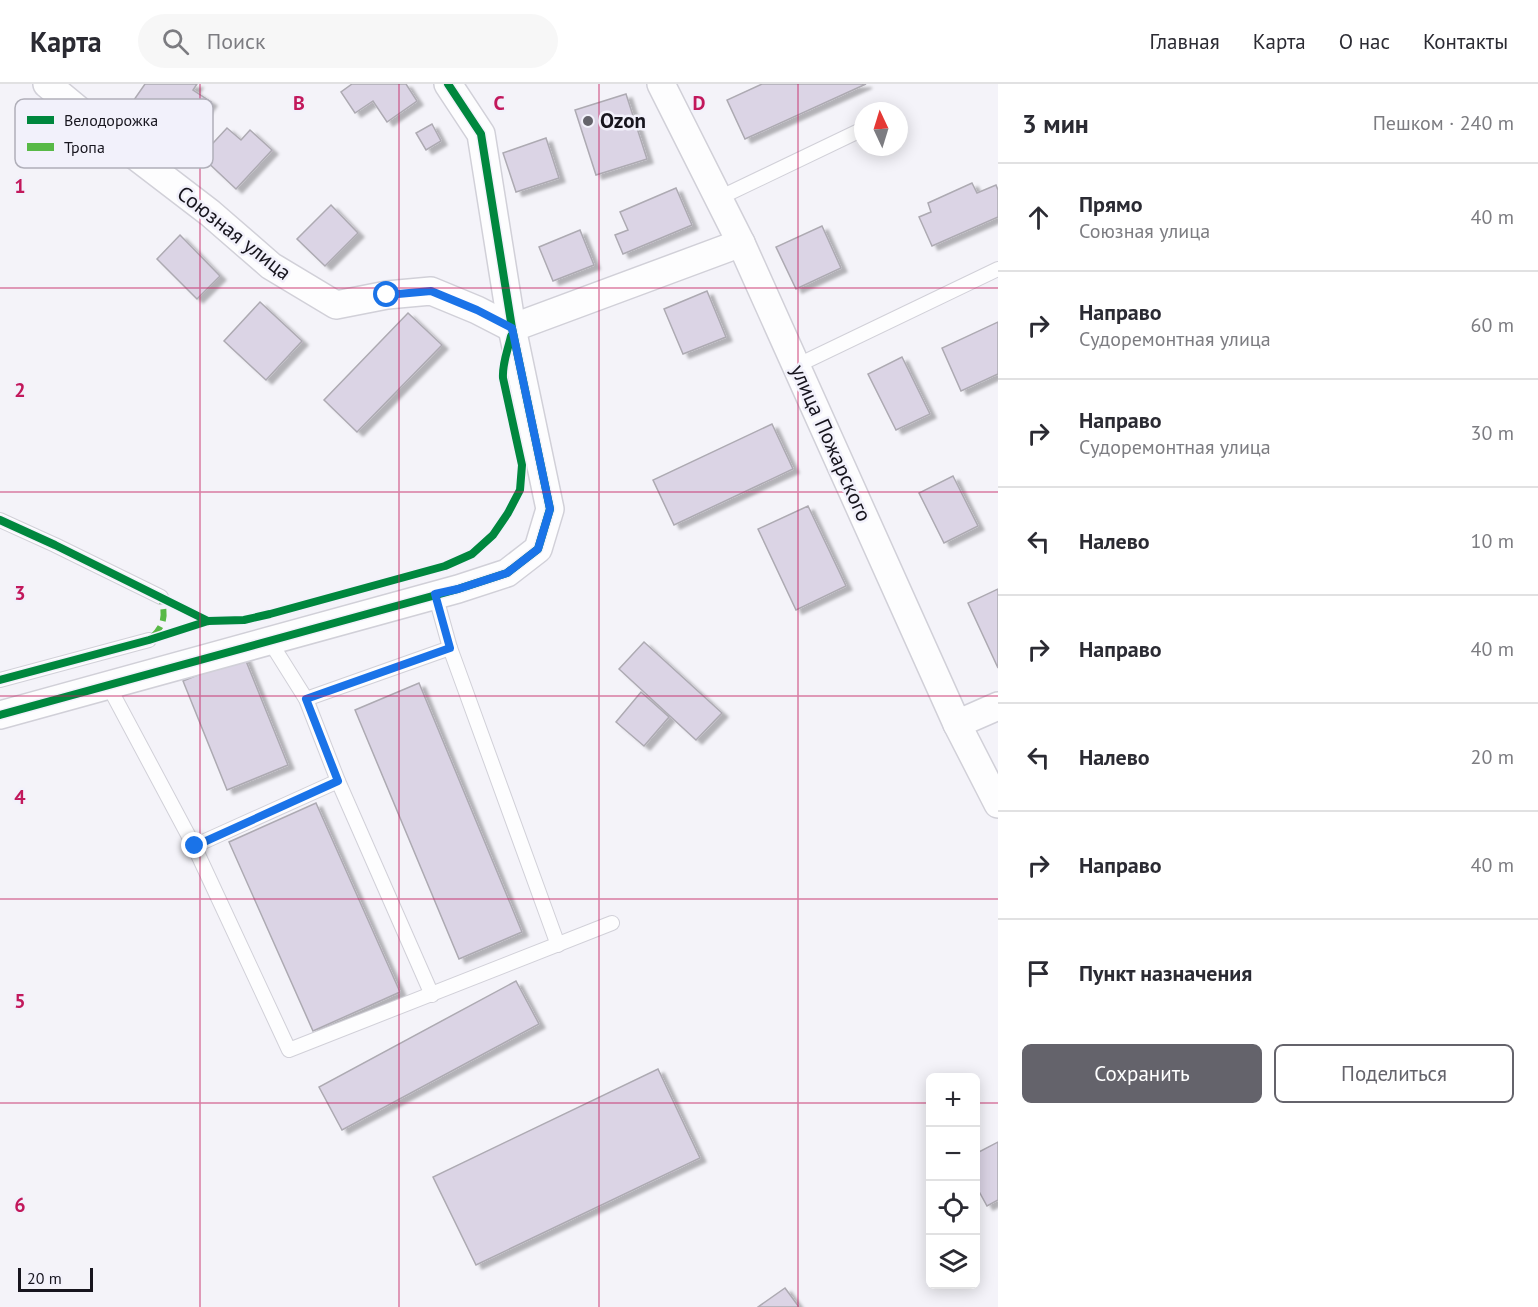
<!DOCTYPE html>
<html lang="ru">
<meta charset="utf-8">
<style>
:root{--surface:#fff;--page:#f7f7f7;--text:#2b2b33;--muted:#7c7c81;--line:#e1e1e2;--accent:#64636b}
body{margin:0;font-family:"PT Sans",sans-serif;background:var(--page);color:var(--text)}
.controls{position:absolute;right:18px;bottom:18px;display:grid;overflow:hidden;border-radius:9px;box-shadow:0 3px 15px #0003}
.controls button{width:54px;height:54px;display:grid;place-items:center;padding:0;border:0;border-bottom:2px solid var(--line);background:var(--surface);color:var(--text);font:30px sans-serif}
.compass{position:absolute;left:854px;top:18px;width:54px;height:54px;border-radius:50%;background:var(--surface);box-shadow:0 3px 15px #0003;rotate:356deg}
.scale{position:absolute;left:18px;bottom:15px;width:75px;box-sizing:border-box;padding-left:6px;border:3px solid #17151e;border-top:0;font-size:16px;line-height:21px;white-space:nowrap;color:#17151e;-webkit-text-stroke:4px #f2f1fb;paint-order:stroke}
.stop{position:absolute;width:18px;height:18px;margin:-14px;border:4px solid #1a73e8;border-radius:50%;background:#fff}
.stop.end{background:#1a73e8;border-color:#fff;box-shadow:0 2px 6px #0008}
.list{margin:0;padding:0;list-style:none}
h2{display:flex;justify-content:space-between;align-items:center;height:78px;margin:0;padding:0 24px;font-size:26px}
h2 small{font-size:20px;font-weight:400;color:var(--muted)}
.list li{display:grid;grid-template-columns:39px 1fr auto;gap:18px;align-items:center;box-sizing:border-box;height:108px;padding:0 24px;border-top:2px solid var(--line)}
.list b{display:block;font-size:22px;white-space:nowrap}
.list p{margin:0;font-size:20px;white-space:nowrap;color:var(--muted)}
.list em{font-size:20px;font-style:normal;color:var(--muted)}
.actions{display:flex;gap:12px;padding:18px 24px}
.actions a{flex:1;padding:14px 0;border:2px solid var(--accent);border-radius:9px;text-align:center;font-size:21px;color:var(--accent)}
.actions .main{background:var(--accent);color:#fff}
.icon{flex:none;width:33px;height:33px;fill:none;stroke:currentColor;stroke-width:2;stroke-linecap:round;stroke-linejoin:round}
.map{position:relative;flex:none;width:998px;height:1223px;overflow:hidden}
header{display:flex;align-items:center;gap:36px;box-sizing:border-box;height:84px;padding:0 30px;background:var(--surface);border-bottom:2px solid var(--line)}
header strong{font-size:28px}
nav{display:flex;gap:33px;margin-inline-start:auto;font-size:21px}
.search{width:420px;height:54px;background:var(--page);display:flex;align-items:center;gap:15px;box-sizing:border-box;padding:0 21px;border-radius:33px;color:var(--muted);font-size:22px}
main{display:flex}
aside{flex:1;background:var(--surface)}
.map>svg:first-child{display:block}
</style>
<header>
<strong>Карта</strong>
<div class="search"><svg class="icon" aria-label="search" viewBox="0 0 24 24"><circle cx="10" cy="10" r="6"/><path d="M15 15l6 6"/></svg>Поиск</div>
<nav><a>Главная</a><a>Карта</a><a>О нас</a><a>Контакты</a></nav>
</header>
<main>
<div class="map">
<svg width="998" height="1223" viewBox="0 0 998 1223">
<defs>
<filter id="shadow"><feDropShadow dx="6" dy="4" stdDeviation="1.5" flood-color="#0004"/></filter>
</defs>
<rect width="100%" height="100%" fill="#f4f3f9"/>
<g fill="#dbd4e5" stroke="#adaab2" stroke-width="1.5" filter="url(#shadow)">
<polygon points="145,0 197,0 193,6 211,18 180,60 129,23"/>
<polygon points="352,0 406,0 417,17 387,38 373,17 355,29 341,8"/>
<polygon points="762,0 866,0 745,55 727,16"/>
<polygon points="626,10 647,75 596,91 575,26"/>
<polygon points="432,40 441,57 426,66 416,49"/>
<polygon points="227,44 241,56 250,46 272,66 236,105 201,72"/>
<polygon points="546,54 559,94 516,108 503,69"/>
<polygon points="972,99 977,109 996,101 998,106 998,133 932,162 919,133 931,128 928,119"/>
<polygon points="676,104 692,141 623,170 615,151 628,146 620,128"/>
<polygon points="331,121 358,149 325,182 297,155"/>
<polygon points="822,142 841,184 796,205 776,163"/>
<polygon points="580,146 594,181 553,197 539,163"/>
<polygon points="180,151 220,192 197,215 157,175"/>
<polygon points="707,207 726,253 683,270 664,225"/>
<polygon points="260,218 302,257 266,296 224,257"/>
<polygon points="408,229 442,261 357,348 324,316"/>
<polygon points="998,238 998,290 961,307 942,264"/>
<polygon points="902,273 930,330 896,346 868,290"/>
<polygon points="772,340 793,385 674,441 653,396"/>
<polygon points="953,392 978,442 944,459 919,409"/>
<polygon points="808,422 846,502 796,526 758,445"/>
<polygon points="998,505 998,584 968,519"/>
<polygon points="644,558 722,629 696,656 619,585"/>
<polygon points="244,572 288,681 227,706 183,597"/>
<polygon points="419,599 522,848 459,875 355,626"/>
<polygon points="641,608 669,633 644,662 616,638"/>
<polygon points="316,719 400,908 313,947 229,758"/>
<polygon points="516,897 539,940 342,1046 319,1003"/>
<polygon points="658,985 700,1074 476,1181 433,1093"/>
<polygon points="998,1058 998,1116 987,1122 975,1100 975,1070"/>
<polygon points="785,1204 799,1223 758,1223"/>
</g>
<g fill="none" stroke-linecap="round" stroke-linejoin="round">
<g stroke="#d1d0d8" stroke-width="16">
<g id="service">
<polyline points="719,114 863,45"/>
<polyline points="796,282 998,185"/>
<polyline points="0,436 55,461 161,513"/>
<polyline points="435,510 450,564 558,861"/>
<polyline points="269,556 306,615 338,697 432,911"/>
<polyline points="0,596 149,556"/>
<polyline points="108,601 194,762 289,966 612,839"/>
<polyline points="306,615 450,564"/>
<polyline points="194,762 338,697"/>
</g>
</g>
<g stroke="#d1d0d8" stroke-width="30">
<g id="minor">
<polyline points="47,0 116,57 210,129 271,182 336,221 387,211 431,207 477,226 512,244 741,159"/>
<polyline points="661,0 741,159 957,640 998,720"/>
<polyline points="0,631 458,505 507,489 538,465 550,425 512,244 481,50 448,0"/>
<polyline points="957,640 998,622"/>
</g>
</g>
<use href="#service" stroke="#fdfdfe" stroke-width="14"/>
<use href="#minor" stroke="#fdfdfe" stroke-width="27"/>
<path stroke="#58b947" stroke-width="6" stroke-dasharray="12 6" stroke-linecap="butt" d="M153,552C166,539 165,530 161,513"/>
<g stroke="#f2f1fb" stroke-width="11">
<g id="cycleway">
<polyline points="0,436 55,461 208,537"/>
<path d="M0,596L149,556L208,537L244,536L270,530L445,482L472,470L493,451L508,429L520,406L522,381L503,294C502,279 508,266 511,252"/>
<polyline points="0,631 458,505 507,489 538,465 550,425 512,244 481,50 448,0"/>
</g>
</g>
<use href="#cycleway" stroke="#00873e" stroke-width="8"/>
</g>
<g fill="none" stroke-linecap="round" stroke-linejoin="round">
<polyline stroke="#1a73e8" stroke-width="8" points="195,762 338,697 306,615 450,564 435,510 458,505 507,489 538,465 550,425 512,244 477,226 431,207 387,211"/>
</g>
<path fill="none" stroke="#c2185b" stroke-width="1.5" stroke-opacity="0.55" d="M200,0V1223M399,0V1223M599,0V1223M798,0V1223M0,204H998M0,408H998M0,612H998M0,815H998M0,1019H930M975,1019H998"/>
<circle fill="#64636b" stroke="#f2f1fb" stroke-width="2" cx="588" cy="37" r="6"/>
<g text-anchor="middle" stroke-width="5" stroke-linejoin="round" paint-order="stroke">
<g font-size="21" font-weight="bold" fill="#17151e" stroke="#f2f1fb" text-anchor="start">
<text x="600" y="44">Ozon</text>
</g>
<g font-size="21" fill="#17151e" stroke="#f2f1fb">
<text transform="translate(234 149) rotate(38)" y="7">Союзная улица</text>
<text transform="translate(831 359) rotate(66)" y="7">улица Пожарского</text>
</g>
</g>
<rect x="15" y="15" width="198" height="69" rx="9" fill="#f2f1fb" stroke="#b0afb9" stroke-width="1.5"/>
<rect x="27" y="32" width="27" height="8" fill="#00873e"/>
<rect x="27" y="59" width="27" height="8" fill="#58b947"/>
<g font-size="16" fill="#17151e">
<text x="64" y="42">Велодорожка</text>
<text x="64" y="69">Тропа</text>
</g>
<g font-size="20" text-anchor="middle" font-weight="bold" fill="#c2185b" stroke="#f2f1fb" stroke-width="5" stroke-linejoin="round" paint-order="stroke">
<text x="299" y="26">B</text>
<text x="499" y="26">C</text>
<text x="699" y="26">D</text>
<text x="20" y="109">1</text>
<text x="20" y="313">2</text>
<text x="20" y="516">3</text>
<text x="20" y="720">4</text>
<text x="20" y="924">5</text>
<text x="20" y="1128">6</text>
</g>
</svg>
<div class="controls">
<button>+</button>
<button>−</button>
<button><svg class="icon" aria-label="locate" viewBox="0 0 24 24"><circle cx="12" cy="12" r="6"/><path d="M12 2v4M12 18v4M2 12h4M18 12h4"/></svg></button>
<button><svg class="icon" aria-label="layers" viewBox="0 0 24 24"><path d="M12 4l9 5-9 5-9-5zM3 14l9 5 9-5"/></svg></button>
</div>
<svg class="compass" viewBox="-18 -18 36 36"><path d="M0-13l5 13h-10z" fill="#e53935"/><path d="M0 13l5-13h-10z" fill="#7c7c81"/></svg>
<div class="scale">20 m</div>
<div class="stop" style="left:387px;top:211px"></div>
<div class="stop end" style="left:195px;top:762px"></div>
</div>
<aside>
<h2>3 мин<small>Пешком · 240 m</small></h2>
<ul class="list">
<li><svg class="icon" aria-label="ahead" viewBox="0 0 24 24"><path d="M12 20V5M6 11l6-6 6 6"/></svg><div><b>Прямо</b><p>Союзная улица</p></div><em>40 m</em></li>
<li><svg class="icon" aria-label="right" viewBox="0 0 24 24"><path d="M7 20v-9h11M14 6l5 5-5 5"/></svg><div><b>Направо</b><p>Судоремонтная улица</p></div><em>60 m</em></li>
<li><svg class="icon" aria-label="right" viewBox="0 0 24 24"><path d="M7 20v-9h11M14 6l5 5-5 5"/></svg><div><b>Направо</b><p>Судоремонтная улица</p></div><em>30 m</em></li>
<li><svg class="icon" aria-label="left" viewBox="0 0 24 24"><path d="M17 20v-9H6M10 6l-5 5 5 5"/></svg><div><b>Налево</b></div><em>10 m</em></li>
<li><svg class="icon" aria-label="right" viewBox="0 0 24 24"><path d="M7 20v-9h11M14 6l5 5-5 5"/></svg><div><b>Направо</b></div><em>40 m</em></li>
<li><svg class="icon" aria-label="left" viewBox="0 0 24 24"><path d="M17 20v-9H6M10 6l-5 5 5 5"/></svg><div><b>Налево</b></div><em>20 m</em></li>
<li><svg class="icon" aria-label="right" viewBox="0 0 24 24"><path d="M7 20v-9h11M14 6l5 5-5 5"/></svg><div><b>Направо</b></div><em>40 m</em></li>
<li><svg class="icon" aria-label="arrive" viewBox="0 0 24 24"><path d="M6 21V4h12l-3 4 3 4H6"/></svg><div><b>Пункт назначения</b></div></li>
</ul>
<div class="actions"><a class="main">Сохранить</a><a>Поделиться</a></div>
</aside>
</main>
